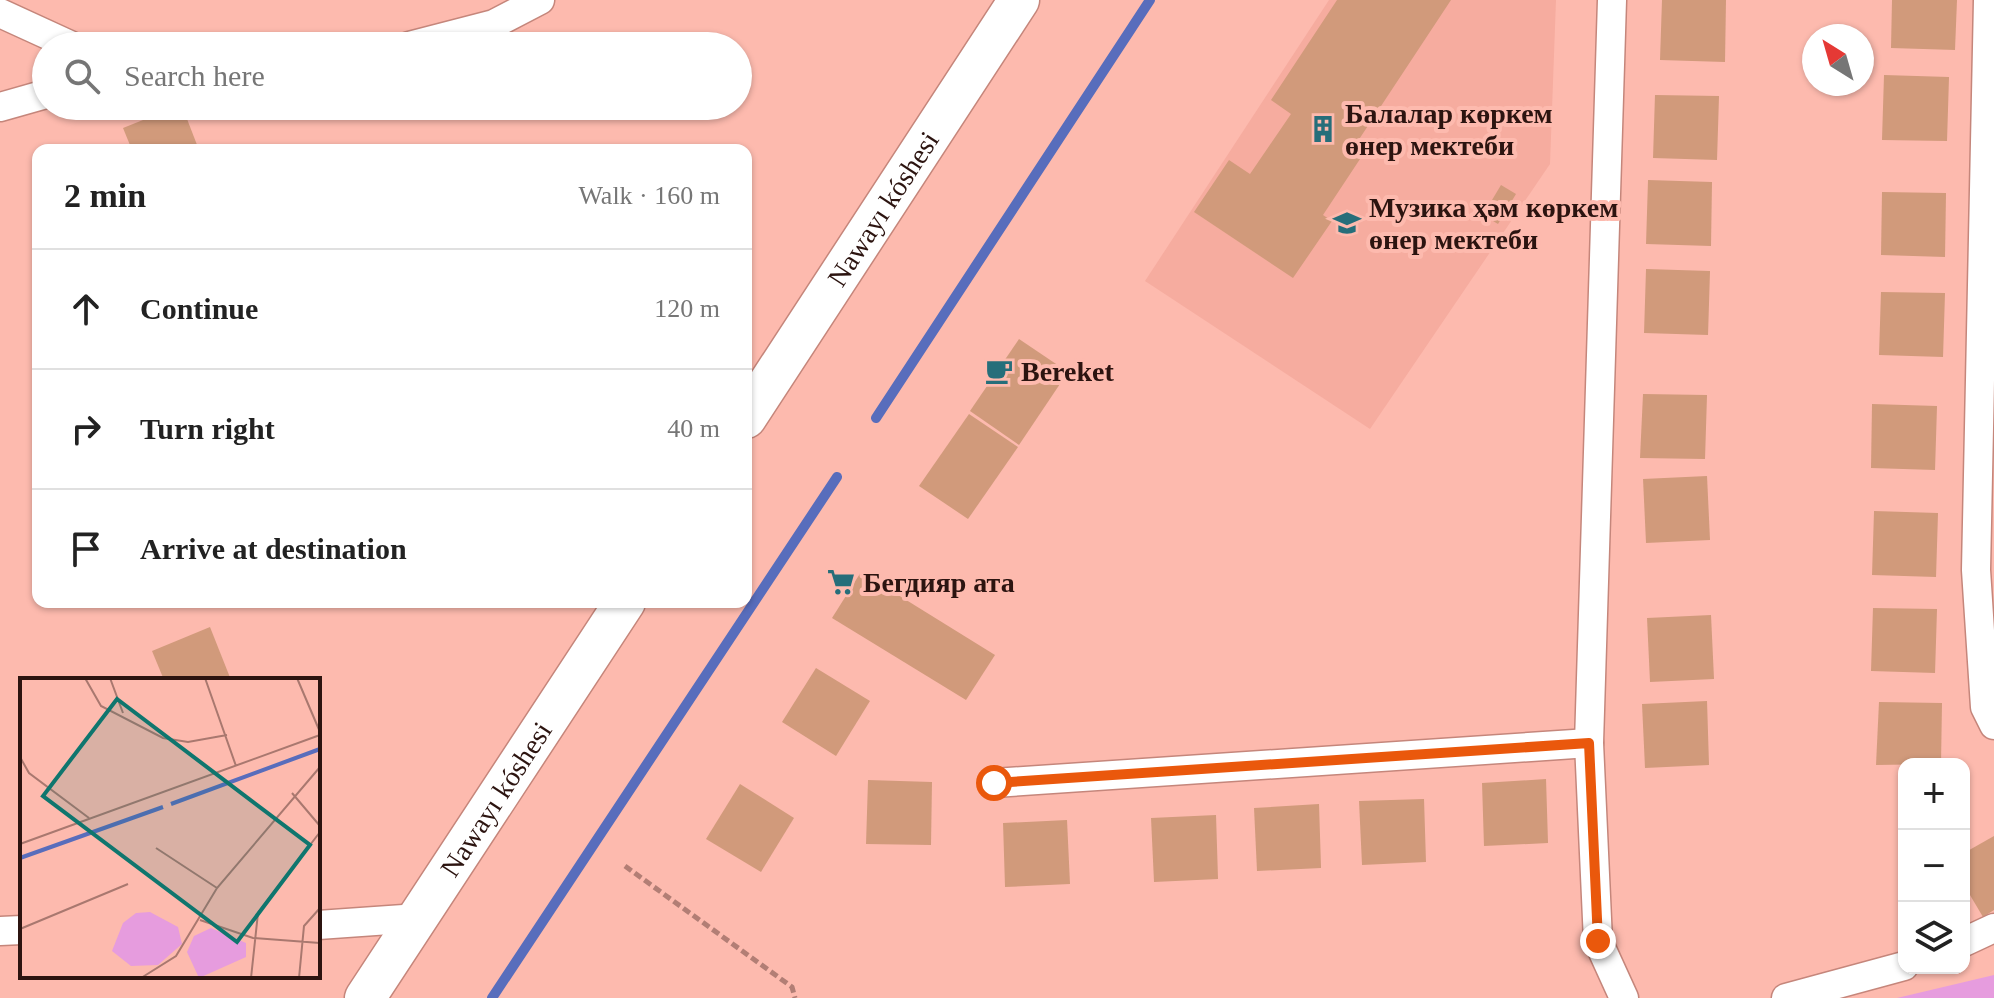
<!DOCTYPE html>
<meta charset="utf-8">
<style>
:root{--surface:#fff;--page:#f2f2f2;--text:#222;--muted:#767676;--line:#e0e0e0}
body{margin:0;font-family:Georgia,serif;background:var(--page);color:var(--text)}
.controls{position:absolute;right:24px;bottom:24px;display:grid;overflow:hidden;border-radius:16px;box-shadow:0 2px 6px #0004}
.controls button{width:72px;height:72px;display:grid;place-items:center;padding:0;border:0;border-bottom:2px solid var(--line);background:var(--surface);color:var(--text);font:40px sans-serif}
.compass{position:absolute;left:1802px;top:24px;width:72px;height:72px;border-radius:50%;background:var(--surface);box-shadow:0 2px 6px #0004;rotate:323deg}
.stop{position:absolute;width:24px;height:24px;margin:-18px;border:6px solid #ea580c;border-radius:50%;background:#fff}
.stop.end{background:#ea580c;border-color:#fff;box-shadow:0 2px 8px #0008}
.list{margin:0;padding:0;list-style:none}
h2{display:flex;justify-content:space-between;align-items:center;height:104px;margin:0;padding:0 32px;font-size:34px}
h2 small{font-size:26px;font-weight:400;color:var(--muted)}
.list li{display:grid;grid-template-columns:52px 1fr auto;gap:24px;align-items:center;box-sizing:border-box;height:120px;padding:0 32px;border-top:2px solid var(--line)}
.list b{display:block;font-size:30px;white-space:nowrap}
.list em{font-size:26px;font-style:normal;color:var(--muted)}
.icon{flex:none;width:44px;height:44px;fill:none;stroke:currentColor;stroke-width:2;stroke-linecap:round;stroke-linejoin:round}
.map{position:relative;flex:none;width:1994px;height:998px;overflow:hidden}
.search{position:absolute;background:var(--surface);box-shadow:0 2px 6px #0004;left:32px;top:32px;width:720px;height:88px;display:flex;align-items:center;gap:20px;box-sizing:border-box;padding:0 28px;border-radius:44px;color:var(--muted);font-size:30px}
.panel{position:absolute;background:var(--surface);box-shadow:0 2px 6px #0004;left:32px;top:144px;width:720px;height:464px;border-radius:16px}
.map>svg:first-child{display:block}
</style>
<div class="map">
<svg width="1994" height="998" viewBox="0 0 1994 998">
<rect width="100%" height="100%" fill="#fdbaae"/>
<polygon fill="#f6ac9f" points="1329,0 1556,0 1550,164 1370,429 1145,281"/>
<polygon fill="#e69cde" points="1994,975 1994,998 1897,998"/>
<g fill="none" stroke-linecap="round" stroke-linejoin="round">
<g stroke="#586dbc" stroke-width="10">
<polyline points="876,418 1150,0"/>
<polyline points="492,998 837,477"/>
</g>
</g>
<g fill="#d19a7b">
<polygon points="1337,0 1451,0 1352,150 1362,156 1323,215 1332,221 1293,278 1194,212 1229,160 1250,174 1291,114 1271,100"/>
<polygon points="1662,0 1726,0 1725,62 1660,60"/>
<polygon points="1892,0 1957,0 1955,50 1891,48"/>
<polygon points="1884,75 1949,77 1947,141 1882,140"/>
<polygon points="1655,95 1719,96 1717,160 1653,158"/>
<polygon points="178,106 182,106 199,150 132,150 123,128"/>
<polygon points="1648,180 1712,182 1711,246 1646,244"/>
<polygon points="1501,185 1516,194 1498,224 1483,215"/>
<polygon points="1882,192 1946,193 1945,257 1881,255"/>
<polygon points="1646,269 1710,271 1708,335 1644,333"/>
<polygon points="1881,292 1945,293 1943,357 1879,355"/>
<polygon points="1019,339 1068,372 1019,445 970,411"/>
<polygon points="1643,394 1707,395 1705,459 1640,458"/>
<polygon points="1872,404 1937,406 1935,470 1871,468"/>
<polygon points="969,414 1018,447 968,519 919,486"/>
<polygon points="1707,476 1710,540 1646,543 1643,479"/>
<polygon points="1874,511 1938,513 1936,577 1872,575"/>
<polygon points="861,572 995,655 966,700 832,618"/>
<polygon points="1873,608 1937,609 1935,673 1871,671"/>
<polygon points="1711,615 1714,679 1650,682 1647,618"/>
<polygon points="210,627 231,680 164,680 152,651"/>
<polygon points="816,668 870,701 836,756 782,722"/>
<polygon points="1707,701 1709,765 1645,768 1642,704"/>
<polygon points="1879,702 1942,703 1941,764 1876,765"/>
<polygon points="1546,779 1548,843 1484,846 1482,783"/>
<polygon points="868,780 932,782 931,845 866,844"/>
<polygon points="740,784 794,818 761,872 706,839"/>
<polygon points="1424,799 1426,862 1362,865 1359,801"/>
<polygon points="1319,804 1321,868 1257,871 1254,808"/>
<polygon points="1216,815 1218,879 1154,882 1151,818"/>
<polygon points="1067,820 1070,884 1005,887 1003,823"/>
<polygon points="1994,836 1994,910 1983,917 1964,885 1964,853"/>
</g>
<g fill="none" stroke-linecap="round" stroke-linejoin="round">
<g stroke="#c5867b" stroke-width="31">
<g id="street">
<polyline points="1612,0 1589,743 1598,941 1624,998"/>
<polyline points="1988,0 1976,570 1985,707 1994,725"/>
<polyline points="0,13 72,46"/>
<polyline points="409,46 494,24 540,0"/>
<polyline points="0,107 46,94"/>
<polyline points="994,783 1589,743"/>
<polyline points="318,925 418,918"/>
<polyline points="0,931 22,930"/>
<polyline points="1964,942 1994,928"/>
<polyline points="1786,998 1904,966"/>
</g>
</g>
<g stroke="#c5867b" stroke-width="43">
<g id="secondary">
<path id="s1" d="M746,418L1019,0"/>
<path id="s2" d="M365,998L625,602"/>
</g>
</g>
<polyline stroke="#b27e75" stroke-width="5" stroke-dasharray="8 4" stroke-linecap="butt" points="625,866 792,987 795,998"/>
<use href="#street" stroke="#fff" stroke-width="28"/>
<use href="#secondary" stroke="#fff" stroke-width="40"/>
</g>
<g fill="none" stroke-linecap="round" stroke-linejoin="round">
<polyline stroke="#ea580c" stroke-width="10" points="994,783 1589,743 1598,941"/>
</g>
<defs>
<g id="building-bare" transform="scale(2.16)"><path d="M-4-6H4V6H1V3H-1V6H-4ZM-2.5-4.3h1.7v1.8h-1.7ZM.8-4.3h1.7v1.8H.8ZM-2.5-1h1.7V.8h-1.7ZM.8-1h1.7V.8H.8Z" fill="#266e7a" stroke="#fdbaae" stroke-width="2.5" paint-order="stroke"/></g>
<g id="school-bare" transform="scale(2.16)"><path d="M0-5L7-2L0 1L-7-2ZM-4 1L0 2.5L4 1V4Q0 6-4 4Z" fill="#266e7a" stroke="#fdbaae" stroke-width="2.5" paint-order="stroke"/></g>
<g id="cafe-bare" transform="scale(2.16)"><path d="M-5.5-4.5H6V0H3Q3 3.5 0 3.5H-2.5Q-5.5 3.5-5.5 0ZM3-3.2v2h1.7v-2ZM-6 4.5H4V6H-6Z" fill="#266e7a" stroke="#fdbaae" stroke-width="2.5" paint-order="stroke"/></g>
<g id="supermarket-bare" transform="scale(2.16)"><path d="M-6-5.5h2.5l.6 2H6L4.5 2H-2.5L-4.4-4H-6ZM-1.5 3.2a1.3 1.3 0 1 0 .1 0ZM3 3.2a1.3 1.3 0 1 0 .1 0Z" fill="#266e7a" stroke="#fdbaae" stroke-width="2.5" paint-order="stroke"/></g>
</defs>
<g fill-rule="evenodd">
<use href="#building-bare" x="1323" y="129"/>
<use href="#school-bare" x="1347" y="223"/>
<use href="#cafe-bare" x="999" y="371"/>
<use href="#supermarket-bare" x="841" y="582"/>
</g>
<g text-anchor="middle" stroke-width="8" stroke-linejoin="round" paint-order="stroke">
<g font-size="28" font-weight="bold" fill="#2c1410" stroke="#fdbaae" text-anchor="start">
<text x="1345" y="123">Балалар көркем<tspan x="1345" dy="32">өнер мектеби</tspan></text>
<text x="1369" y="217">Музика ҳәм көркем<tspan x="1369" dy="32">өнер мектеби</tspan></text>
<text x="1021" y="381">Bereket</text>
<text x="863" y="592">Бегдияр ата</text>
</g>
<g font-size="28" fill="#2c1410" stroke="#fdbaae">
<text dy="10" stroke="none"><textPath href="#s1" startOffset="250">Nawayı kóshesi</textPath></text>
<text dy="10" stroke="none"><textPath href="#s2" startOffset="238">Nawayı kóshesi</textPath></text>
</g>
</g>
<g transform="translate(20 678)">
<rect width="300" height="300" fill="#fdbaae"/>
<path d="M130,234L158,249L162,266L138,287L111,288L92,273L103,245L116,235ZM191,250L226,265V279L179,300L167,274L174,258Z" fill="#e69cde"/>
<path fill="none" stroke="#586dbc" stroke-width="4" d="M151,126L300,71M0,180L143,129"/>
<path fill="none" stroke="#a9786f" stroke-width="2" d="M65,0L81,28L143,60L168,64L207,57M90,0L103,35M185,0L216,88M277,0L300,54M0,79L9,95L69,140M272,115L300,148M0,166L300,57M136,170L197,210M180,242L233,260L300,265M0,251L108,206M121,300L156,278L197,210L300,89M231,300L238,235L300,154M279,300L284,248L300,230"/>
<path fill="#0f766e" fill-opacity="0.15" stroke="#0f766e" stroke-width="4" d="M97,21L290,167L217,264L23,118Z"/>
<rect width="300" height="300" fill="none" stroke="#2c1410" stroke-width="4"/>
</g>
</svg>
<div class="controls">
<button>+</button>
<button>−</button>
<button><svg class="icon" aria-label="layers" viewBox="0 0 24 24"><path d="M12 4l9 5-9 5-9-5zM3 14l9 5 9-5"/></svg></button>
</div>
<svg class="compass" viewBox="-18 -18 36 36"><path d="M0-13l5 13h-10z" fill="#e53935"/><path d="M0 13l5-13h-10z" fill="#767676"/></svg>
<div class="stop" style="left:994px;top:783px"></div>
<div class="stop end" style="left:1598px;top:941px"></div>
<div class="search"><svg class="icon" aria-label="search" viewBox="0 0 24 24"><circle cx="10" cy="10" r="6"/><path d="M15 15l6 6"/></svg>Search here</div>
<section class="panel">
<h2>2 min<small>Walk · 160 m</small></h2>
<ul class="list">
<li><svg class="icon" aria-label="ahead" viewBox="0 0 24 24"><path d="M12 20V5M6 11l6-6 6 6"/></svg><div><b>Continue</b></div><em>120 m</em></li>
<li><svg class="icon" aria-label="right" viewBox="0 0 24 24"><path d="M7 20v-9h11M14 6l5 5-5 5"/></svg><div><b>Turn right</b></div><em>40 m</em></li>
<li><svg class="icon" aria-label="arrive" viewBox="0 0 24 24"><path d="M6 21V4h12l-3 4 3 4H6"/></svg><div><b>Arrive at destination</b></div></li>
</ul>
</section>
</div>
